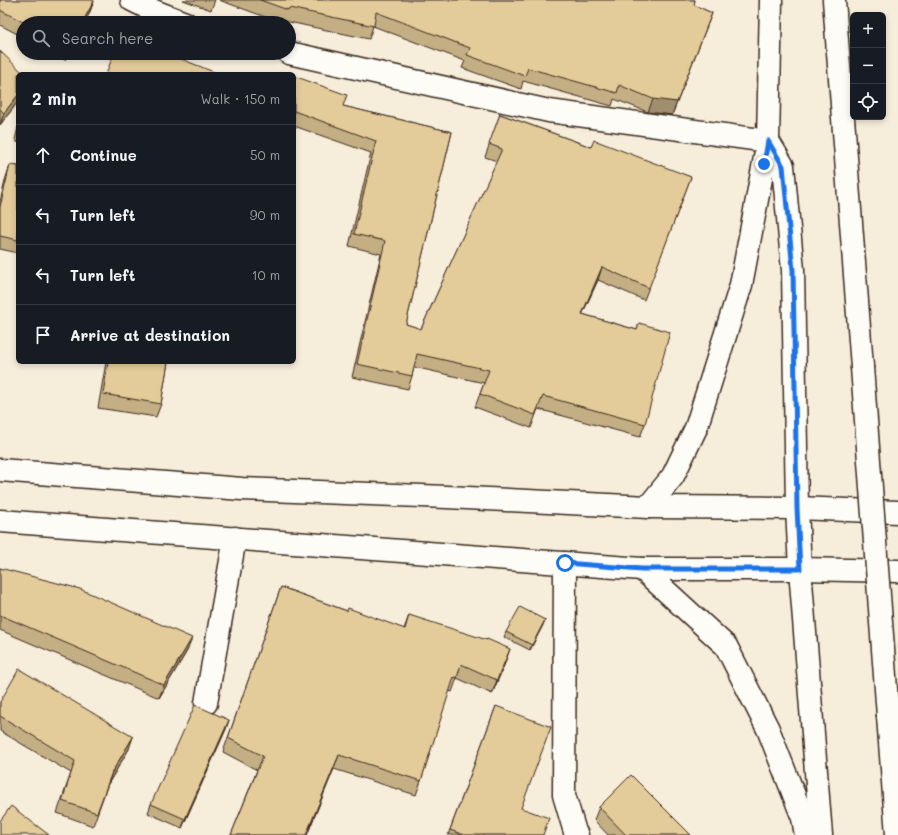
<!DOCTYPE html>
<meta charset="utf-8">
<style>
:root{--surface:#171b24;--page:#242831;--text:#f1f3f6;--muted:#9ea1a6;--line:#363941}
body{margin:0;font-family:Mali,sans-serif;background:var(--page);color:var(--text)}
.controls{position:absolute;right:12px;top:12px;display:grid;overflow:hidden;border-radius:6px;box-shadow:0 2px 6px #0003}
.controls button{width:36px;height:36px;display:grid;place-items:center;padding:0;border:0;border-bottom:1px solid var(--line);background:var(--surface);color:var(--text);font:20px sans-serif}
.stop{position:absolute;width:12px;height:12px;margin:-9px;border:3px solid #1a73e8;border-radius:50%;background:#fff}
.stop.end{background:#1a73e8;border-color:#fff;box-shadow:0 1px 4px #0008}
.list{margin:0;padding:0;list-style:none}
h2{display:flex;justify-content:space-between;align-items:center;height:52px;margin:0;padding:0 16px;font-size:17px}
h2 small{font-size:13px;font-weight:400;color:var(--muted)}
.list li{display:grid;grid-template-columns:26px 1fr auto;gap:12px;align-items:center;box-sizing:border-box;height:60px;padding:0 16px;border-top:1px solid var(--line)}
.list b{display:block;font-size:15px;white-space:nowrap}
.list em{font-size:13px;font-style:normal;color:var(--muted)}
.icon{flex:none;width:22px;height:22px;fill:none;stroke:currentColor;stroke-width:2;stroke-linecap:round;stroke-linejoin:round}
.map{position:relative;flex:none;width:898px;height:835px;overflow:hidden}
.search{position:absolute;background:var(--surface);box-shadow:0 2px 6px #0003;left:16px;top:16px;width:280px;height:44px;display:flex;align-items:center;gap:10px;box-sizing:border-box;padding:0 14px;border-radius:22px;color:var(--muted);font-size:15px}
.panel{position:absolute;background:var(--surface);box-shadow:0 2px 6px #0003;left:16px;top:72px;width:280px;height:292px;border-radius:6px}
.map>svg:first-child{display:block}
</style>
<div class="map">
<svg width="898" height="835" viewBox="0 0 898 835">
<rect width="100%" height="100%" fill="#f6eddb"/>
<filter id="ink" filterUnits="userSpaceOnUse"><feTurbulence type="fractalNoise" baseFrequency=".025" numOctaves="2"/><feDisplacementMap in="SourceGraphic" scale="8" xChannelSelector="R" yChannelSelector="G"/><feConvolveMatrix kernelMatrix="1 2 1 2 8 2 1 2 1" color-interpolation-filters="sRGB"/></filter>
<g filter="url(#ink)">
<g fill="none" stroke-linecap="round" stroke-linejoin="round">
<g stroke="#3b2a1e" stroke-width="25">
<g id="minor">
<polyline points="132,0 154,11 185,23"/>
<polyline points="289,53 549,111 768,141"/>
<polyline points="565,563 564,795 575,832 577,835"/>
<polyline points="206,703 235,538"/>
</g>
</g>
<g stroke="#3b2a1e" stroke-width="25">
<polyline id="tertiary" points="771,0 768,141 783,166 793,270 797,508 800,569 821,835"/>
</g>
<g stroke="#3b2a1e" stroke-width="25">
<g id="secondary">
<polyline points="0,470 242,489 447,497 648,507 797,508 898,512"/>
<polyline points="648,507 673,476 696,428 741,285 768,141"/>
<polyline points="0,521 642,569 800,569 898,571"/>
<polyline points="642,569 726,646 768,729 803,818 806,835"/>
</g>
</g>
<g stroke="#3b2a1e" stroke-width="25">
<g id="primary">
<polyline points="834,0 862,367"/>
<polyline points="888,716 897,835"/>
</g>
</g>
<use href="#minor" stroke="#fdfcf7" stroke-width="22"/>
<use href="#tertiary" stroke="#fdfcf7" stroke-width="22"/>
<use href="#secondary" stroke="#fdfcf7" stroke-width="22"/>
<use href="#primary" stroke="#fdfcf7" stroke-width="22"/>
<g stroke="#3b2a1e" stroke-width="25" stroke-linecap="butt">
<polyline id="primary-bridge" points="862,367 888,716"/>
</g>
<use href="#primary-bridge" stroke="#fdfcf7" stroke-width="22"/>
</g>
<g fill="#c4af84" stroke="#3b2a1e">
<polygon points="0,0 94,1 89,14 84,23 23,23 23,37 0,25"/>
<polygon points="183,0 215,0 211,10"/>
<polygon points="219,0 695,0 694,5 712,13 672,115 648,112 614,99 612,106 523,81 521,89 462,68 465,61 373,26 369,39 284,21 283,23 282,23"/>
<polygon points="0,51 18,102 0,125"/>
<polygon points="53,53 68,53 65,60"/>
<polygon points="294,76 343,106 452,132 406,324 421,329 497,161 485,157 500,114 591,147 691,177 644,300 598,280 582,314 637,330 639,323 645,424 640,437 538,409 531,428 475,407 484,383 414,367 412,376 408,389 352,377 381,254 349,246 371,153 294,126"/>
<polygon points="18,127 18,143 15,140"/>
<polygon points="10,165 18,166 18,253 0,249 0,201 6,177"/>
<polygon points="106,362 168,362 161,404 156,417 98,408"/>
<polygon points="0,568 187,651 159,698 0,630"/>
<polygon points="281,587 347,611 404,629 409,615 505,663 492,694 457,678 452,692 449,691 421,781 416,795 334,769 307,835 231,835 257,770 223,752"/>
<polygon points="543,625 530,650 504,637 506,632"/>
<polygon points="0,702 129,749 108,784 93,826 57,813 71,773 0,731"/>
<polygon points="496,706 521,808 543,835 448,835"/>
<polygon points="229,720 226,729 182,828 148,813 151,804"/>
<polygon points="599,807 691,835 608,835 594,820"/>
</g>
<g fill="#a08e6c" stroke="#3b2a1e">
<polygon points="94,1 89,14 84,23 82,23"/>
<polygon points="712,13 672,115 648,112 653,99"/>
<polygon points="18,95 18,102 0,125 4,113"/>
<polygon points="602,267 598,280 577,326 582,314"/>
<polygon points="545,620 543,625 530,650 532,645"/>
<polygon points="192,638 187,651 159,698 164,685"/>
<polygon points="510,649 505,663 492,694 497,680"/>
<polygon points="229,720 226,729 182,828 185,819"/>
<polygon points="133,737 129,749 108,784 112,772"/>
<polygon points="339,755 307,835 306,835"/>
</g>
<g fill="#e4cb9a" stroke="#3b2a1e">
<polygon points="0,0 92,0 94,1 82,23 25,23 0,10"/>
<polygon points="260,0 695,0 694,5 712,13 677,102 653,99 619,85 617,93 528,68 525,76 467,55 470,48 376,12 374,26 289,8 288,10"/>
<polygon points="0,51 24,74 18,74 18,95 4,113 0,109"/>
<polygon points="114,53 166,53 219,74 106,74"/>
<polygon points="294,76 347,95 343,106 452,132 406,324 421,329 502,149 489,144 500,114 591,147 594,140 691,177 649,288 602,267 582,314 637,330 639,323 670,332 645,424 543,396 535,415 480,394 489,370 417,354 412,376 357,364 385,241 354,234 376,141 294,111"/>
<polygon points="10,165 18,166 18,240 0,236 0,207"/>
<polygon points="108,362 168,362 161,404 103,394"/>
<polygon points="0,568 80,589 192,638 164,685 0,615"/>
<polygon points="281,587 347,611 348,608 405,629 409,615 487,640 487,639 510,649 497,680 461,664 457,678 454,677 421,781 339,755 306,835 231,835 263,756 228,738"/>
<polygon points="520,607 545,620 532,645 506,632"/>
<polygon points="19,669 133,737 112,772 97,813 62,801 75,761 0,716 0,702"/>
<polygon points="195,705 229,720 185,819 151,804"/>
<polygon points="496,706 551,727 521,808 549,818 543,835 464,835 450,830"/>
<polygon points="631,775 691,835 626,835 599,807"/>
<polygon points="11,806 49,835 0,835 0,821"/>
</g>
</g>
<g fill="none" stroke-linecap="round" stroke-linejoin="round" filter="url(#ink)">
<polyline stroke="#1a73e8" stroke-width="5" points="565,563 642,569 800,569 797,508 793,270 783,166 768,141 764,164"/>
</g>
</svg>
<div class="controls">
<button>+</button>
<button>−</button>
<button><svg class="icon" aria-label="locate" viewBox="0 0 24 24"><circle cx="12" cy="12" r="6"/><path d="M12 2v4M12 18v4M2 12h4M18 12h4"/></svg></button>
</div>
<div class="stop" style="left:565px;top:563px"></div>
<div class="stop end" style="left:764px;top:164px"></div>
<div class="search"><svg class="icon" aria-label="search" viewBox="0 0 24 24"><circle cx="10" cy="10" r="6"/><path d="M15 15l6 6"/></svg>Search here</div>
<section class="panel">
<h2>2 min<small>Walk · 150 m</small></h2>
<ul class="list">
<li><svg class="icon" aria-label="ahead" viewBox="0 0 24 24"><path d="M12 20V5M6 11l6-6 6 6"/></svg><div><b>Continue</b></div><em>50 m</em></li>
<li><svg class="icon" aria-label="left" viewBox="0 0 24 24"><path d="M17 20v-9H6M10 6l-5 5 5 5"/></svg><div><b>Turn left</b></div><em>90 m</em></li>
<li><svg class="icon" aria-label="left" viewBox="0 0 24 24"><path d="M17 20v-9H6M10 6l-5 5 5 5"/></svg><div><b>Turn left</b></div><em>10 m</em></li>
<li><svg class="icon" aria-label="arrive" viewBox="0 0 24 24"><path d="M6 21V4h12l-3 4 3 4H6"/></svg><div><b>Arrive at destination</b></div></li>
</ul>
</section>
</div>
